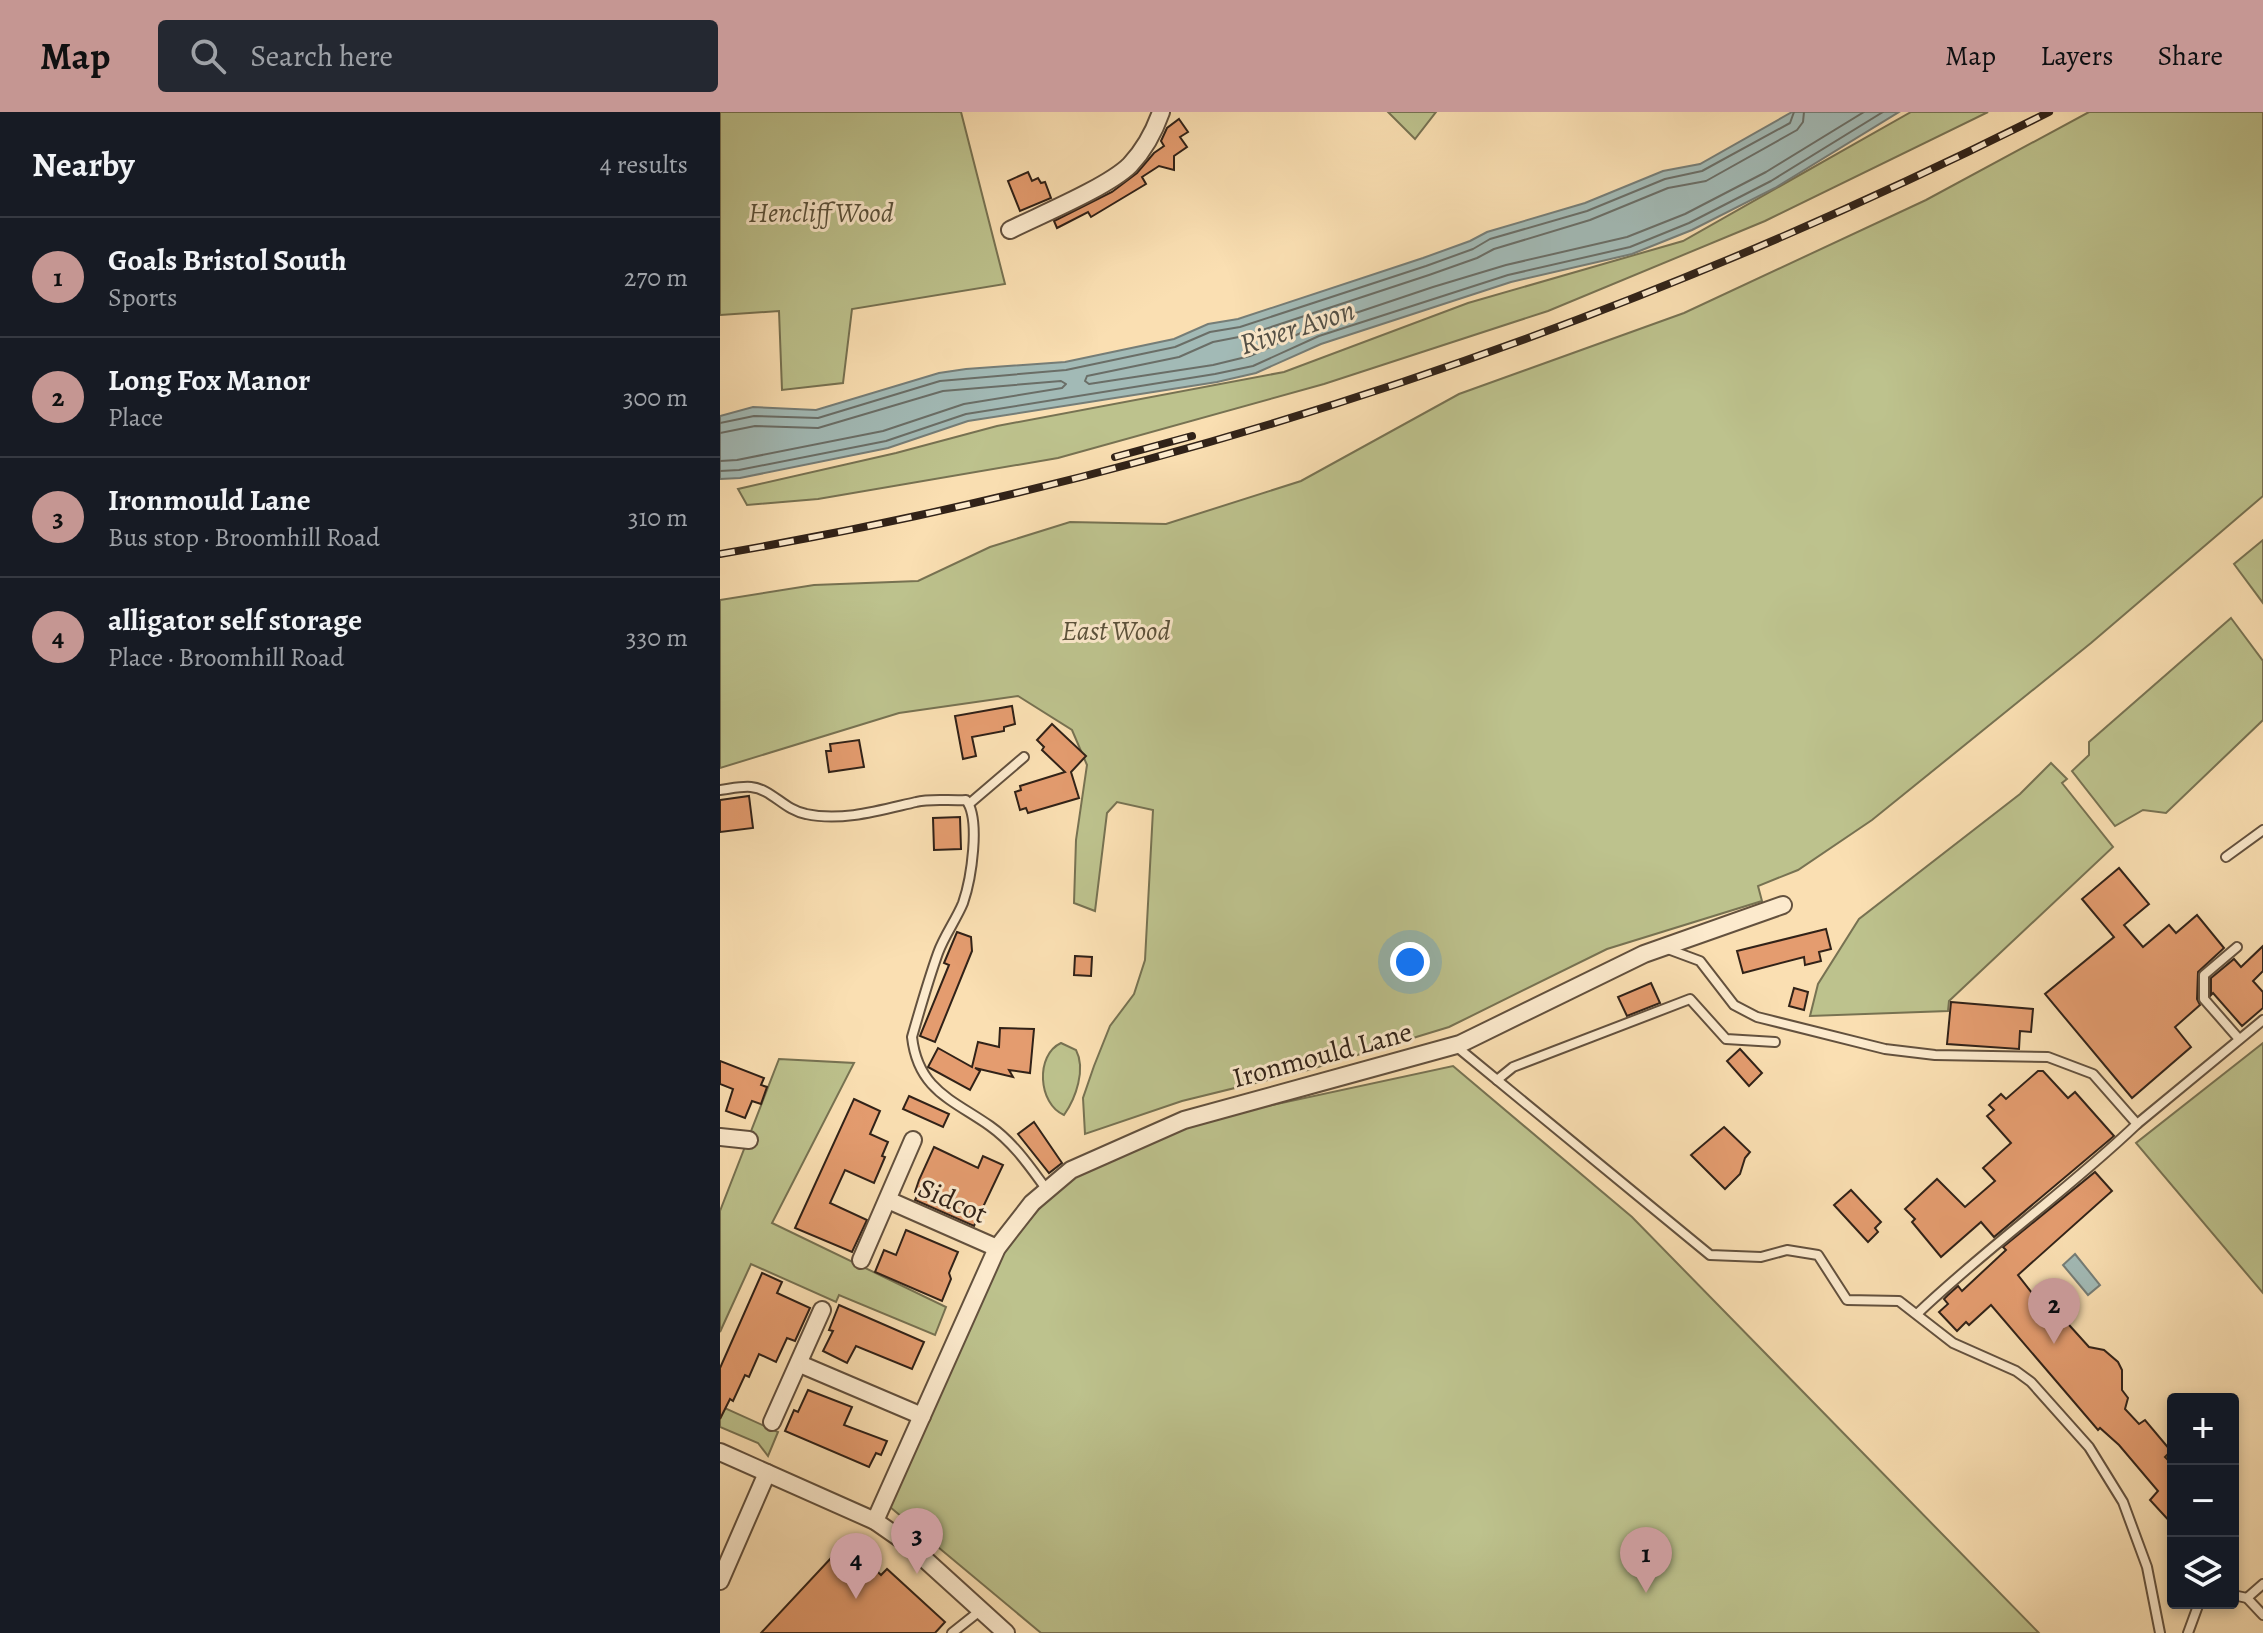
<!DOCTYPE html>
<meta charset="utf-8">
<style>
:root{--surface:#171b24;--page:#242831;--text:#f1f3f6;--muted:#9ea1a6;--line:#363941;--accent:#c59692}
body{margin:0;font-family:Alegreya,serif;background:var(--page);color:var(--text)}
.controls{position:absolute;right:24px;bottom:24px;display:grid;overflow:hidden;border-radius:8px;box-shadow:0 4px 12px #0003}
.controls button{width:72px;height:72px;display:grid;place-items:center;padding:0;border:0;border-bottom:2px solid var(--line);background:var(--surface);color:var(--text);font:40px sans-serif}
.you{position:absolute;left:690px;top:850px;width:28px;height:28px;margin:-20px;border:6px solid #fff;border-radius:50%;background:#1a73e8;box-shadow:0 0 0 12px #1a73e833}
.badge{display:grid;place-items:center;width:52px;height:52px;border-radius:50%;background:var(--accent);color:#111;font-size:26px;font-weight:700}
.pin{position:absolute;translate:-50% -66px;filter:drop-shadow(0 2px 4px #0008)}
.pin::after{content:'';position:absolute;top:42px;width:28px;height:24px;background:inherit;clip-path:polygon(0 0,100% 0,50% 100%)}
.list{margin:0;padding:0;list-style:none}
h2{display:flex;justify-content:space-between;align-items:center;height:104px;margin:0;padding:0 32px;font-size:34px}
h2 small{font-size:26px;font-weight:400;color:var(--muted)}
.list li{display:grid;grid-template-columns:52px 1fr auto;gap:24px;align-items:center;box-sizing:border-box;height:120px;padding:0 32px;border-top:2px solid var(--line)}
.list b{display:block;font-size:30px;white-space:nowrap}
.list p{margin:0;font-size:26px;white-space:nowrap;color:var(--muted)}
.list em{font-size:26px;font-style:normal;color:var(--muted)}
.icon{flex:none;width:44px;height:44px;fill:none;stroke:currentColor;stroke-width:2;stroke-linecap:round;stroke-linejoin:round}
.map{position:relative;flex:none;width:1543px;height:1521px;overflow:hidden}
header{display:flex;align-items:center;gap:48px;box-sizing:border-box;height:112px;padding:0 40px;background:var(--accent);color:#111}
header strong{font-size:38px}
nav{display:flex;gap:44px;margin-inline-start:auto;font-size:28px}
.search{width:560px;height:72px;background:var(--page);display:flex;align-items:center;gap:20px;box-sizing:border-box;padding:0 28px;border-radius:8px;color:var(--muted);font-size:30px}
main{display:flex}
aside{flex:1;background:var(--surface)}
.map>svg:first-child{display:block}
</style>
<header>
<strong>Map</strong>
<div class="search"><svg class="icon" aria-label="search" viewBox="0 0 24 24"><circle cx="10" cy="10" r="6"/><path d="M15 15l6 6"/></svg>Search here</div>
<nav><a>Map</a><a>Layers</a><a>Share</a></nav>
</header>
<main>
<aside>
<h2>Nearby<small>4 results</small></h2>
<ul class="list">
<li><span class="badge">1</span><div><b>Goals Bristol South</b><p>Sports</p></div><em>270 m</em></li>
<li><span class="badge">2</span><div><b>Long Fox Manor</b><p>Place</p></div><em>300 m</em></li>
<li><span class="badge">3</span><div><b>Ironmould Lane</b><p>Bus stop · Broomhill Road</p></div><em>310 m</em></li>
<li><span class="badge">4</span><div><b>alligator self storage</b><p>Place · Broomhill Road</p></div><em>330 m</em></li>
</ul>
</aside>
<div class="map">
<svg width="1543" height="1521" viewBox="0 0 1543 1521">
<rect width="100%" height="100%" fill="#fadfb2"/>
<filter id="stains"><feTurbulence type="fractalNoise" baseFrequency=".0025" numOctaves="4"/><feColorMatrix values="0 0 0 0 .2 0 0 0 0 .09 0 0 0 0 .02 0 0 0 .5 -.17"/></filter>
<radialGradient id="worn" r=".72"><stop offset=".6" stop-color="#630" stop-opacity="0"/><stop offset="1" stop-color="#630" stop-opacity=".3"/></radialGradient>
<g fill="#bdc28d" stroke="#777252" stroke-width="2">
<polygon points="0,0 241,0 285,172 132,197 123,271 62,278 59,199 0,203"/>
<polygon points="668,0 716,0 695,27"/>
<polygon points="1191,0 1268,0 1045,109 828,199 604,272 338,346 98,387 27,393 18,377 176,341 277,314 564,260 748,191 963,129"/>
<polygon points="1369,0 1543,0 1543,384 1371,531 1152,708 1078,758 1038,774 1042,789 887,837 729,915 588,958 462,989 365,1022 363,986 374,954 390,914 414,882 425,848 433,698 397,690 387,701 375,799 354,791 356,728 367,653 352,618 298,584 179,601 0,656 0,488 94,473 198,469 270,435 350,410 446,412 581,369 739,282 964,201 1206,88"/>
<polygon points="1543,428 1543,491 1514,452"/>
<polygon points="1511,506 1543,549 1543,608 1446,701 1423,698 1395,714 1352,659 1369,643 1369,630"/>
<polygon points="1331,651 1347,667 1342,671 1393,735 1229,889 1228,899 1090,904 1098,872 1139,807 1300,682"/>
<path d="M341,931L356,938C366,957 356,986 344,1003C318,992 315,943 341,931Z"/>
<polygon points="1543,931 1543,1181 1416,1031"/>
<polygon points="59,947 134,951 52,1111 226,1195 215,1223 119,1183 116,1190 31,1152 0,1220 0,1099"/>
<polygon points="733,954 912,1105 1319,1521 321,1521 170,1395 283,1139 331,1083 356,1063 469,1011"/>
<polygon points="0,1294 58,1320 48,1344 38,1331 0,1315"/>
</g>
<g fill="#a2bab6" stroke="#757d77" stroke-width="2">
<polygon points="1072,0 1179,0 1055,76 972,118 912,142 791,170 601,232 536,261 497,270 248,309 168,336 20,366 0,367 0,304 33,295 96,298 219,261 246,257 345,250 454,227 488,212 518,207 703,146 750,129 767,120 865,91 943,59 980,52"/>
<polygon points="1355,1142 1380,1173 1368,1183 1343,1153"/>
</g>
<g fill="none" stroke-linecap="round" stroke-linejoin="round">
<g stroke="#6a6e67" stroke-width="2">
<polyline points="1084,0 1083,10 1077,18 986,69 948,76 870,108 774,137 757,146 709,163 524,224 493,230 459,245 367,264 365,269 369,272 493,253 530,244 594,215 713,175 786,153 907,125 965,102 1046,60 1144,0"/>
<polyline points="0,311 34,304 98,306 220,269 346,258 455,235 490,220 520,215 706,154 753,137 770,127 867,99 945,67 982,59 1070,11 1074,0"/>
<polyline points="0,321 35,314 98,316 223,279 341,269 346,272 342,276 244,292 163,319 17,348 0,349"/>
<polyline points="0,359 19,358 166,329 246,302 495,262 533,254 599,224 788,163 910,135 969,111 1051,69 1163,0"/>
</g>
</g>
<g fill="#e49c6f" stroke="#312218" stroke-width="2">
<polygon points="459,7 468,20 460,25 467,35 454,44 454,58 439,54 422,65 426,72 371,105 368,100 337,116 334,109 392,80 417,61 434,41 444,34 441,29 447,16"/>
<polygon points="308,60 312,69 318,66 321,71 325,70 331,86 300,99 288,69"/>
<polygon points="292,594 295,612 284,615 284,619 252,625 256,644 243,647 235,604"/>
<polygon points="332,612 366,644 351,660 359,686 308,701 306,696 300,698 295,680 301,678 300,674 345,660 322,638 324,635 317,628"/>
<polygon points="139,628 144,655 109,660 106,639 111,639 110,632"/>
<polygon points="29,684 33,716 0,720 0,688"/>
<polygon points="240,705 241,737 214,738 213,706"/>
<polygon points="1399,756 1429,792 1404,813 1423,835 1449,813 1456,821 1477,803 1504,836 1478,860 1477,887 1480,893 1455,915 1471,935 1412,986 1325,882 1394,825 1362,787"/>
<polygon points="1106,817 1111,837 1099,840 1101,849 1085,853 1084,845 1023,861 1017,839"/>
<polygon points="237,820 251,825 252,839 215,930 200,924 229,853 224,851"/>
<polygon points="1543,834 1543,859 1533,869 1543,880 1543,896 1522,914 1493,881 1491,883 1491,866 1514,847 1521,855"/>
<polygon points="355,844 372,845 371,864 354,863"/>
<polygon points="931,871 940,891 907,904 898,885"/>
<polygon points="1074,876 1088,880 1084,898 1069,894"/>
<polygon points="1231,890 1313,897 1311,920 1300,919 1299,937 1227,932"/>
<polygon points="280,916 314,917 310,961 289,958 293,965 255,956 260,959 250,978 208,955 218,936 252,955 258,930 279,935"/>
<polygon points="1020,937 1042,961 1029,974 1007,949"/>
<polygon points="0,949 44,966 41,973 47,975 41,992 32,989 25,1006 6,999 13,977 0,972"/>
<polygon points="1318,959 1323,959 1348,986 1355,980 1394,1024 1274,1125 1261,1110 1221,1145 1192,1110 1195,1107 1185,1097 1217,1067 1245,1095 1275,1069 1263,1056 1291,1031 1267,1004 1274,998 1269,993 1281,982 1286,987"/>
<polygon points="189,984 229,1002 223,1015 183,997"/>
<polygon points="134,987 160,999 150,1022 168,1030 162,1044 165,1045 154,1071 125,1058 110,1091 147,1108 132,1140 75,1116"/>
<polygon points="314,1010 342,1051 329,1061 298,1022"/>
<polygon points="1004,1015 1030,1040 1025,1046 1020,1062 1005,1077 971,1043"/>
<polygon points="214,1035 258,1056 263,1044 283,1053 254,1114 195,1088 198,1082 195,1080 199,1068"/>
<polygon points="1375,1060 1392,1079 1298,1163 1326,1199 1327,1198 1337,1208 1341,1204 1369,1235 1384,1238 1398,1250 1402,1258 1402,1278 1408,1286 1405,1297 1419,1312 1425,1308 1451,1339 1445,1345 1453,1353 1453,1413 1430,1388 1438,1379 1399,1333 1380,1316 1378,1318 1271,1193 1249,1213 1246,1210 1237,1219 1219,1200 1228,1192 1224,1187 1228,1183 1238,1174 1242,1179 1286,1138 1283,1135"/>
<polygon points="1131,1078 1161,1110 1155,1116 1158,1120 1148,1130 1114,1093"/>
<polygon points="186,1118 238,1140 229,1161 231,1167 222,1189 155,1160 164,1138 176,1143"/>
<polygon points="42,1161 62,1170 57,1181 90,1196 75,1229 67,1226 56,1250 39,1242 29,1265 25,1263 13,1289 10,1287 0,1307 0,1256"/>
<polygon points="119,1193 204,1230 192,1257 136,1234 127,1251 103,1239 113,1219 109,1218"/>
<polygon points="88,1278 132,1295 124,1313 167,1329 161,1343 156,1341 149,1355 65,1319 74,1298 78,1300"/>
<polygon points="126,1430 161,1463 167,1457 225,1510 215,1521 41,1521"/>
</g>
<g fill="none" stroke-linecap="round" stroke-linejoin="round">
<g stroke="#63513e" stroke-width="12">
<g id="service">
<path d="M0,678C9,677 22,674 31,675C52,677 64,698 86,702C122,710 161,698 196,690C211,686 230,689 246,688C261,707 251,768 243,791C236,808 224,824 218,841C208,869 200,897 192,925C198,978 233,988 270,1014C294,1031 310,1055 327,1078"/>
<polyline points="249,692 304,645"/>
<polyline points="1506,745 1543,718"/>
<polyline points="1517,835 1484,863 1484,887 1519,927"/>
<polyline points="945,836 980,849 1014,893 1037,905 1165,937 1215,943 1328,945 1373,962 1417,1012 1543,908"/>
<polyline points="737,935 990,1143 1041,1145 1067,1138 1098,1143 1127,1188 1179,1189 1233,1231 1296,1259 1311,1270 1369,1335 1403,1390 1427,1455 1440,1521"/>
<polyline points="777,968 793,955 970,887 1006,927 1055,930"/>
<path d="M1197,1202C1267,1135 1347,1079 1417,1012"/>
<polyline points="1513,1483 1527,1486 1543,1503"/>
<polyline points="1527,1486 1543,1472"/>
<polyline points="232,1521 261,1498"/>
<polyline points="1468,1521 1479,1491"/>
</g>
</g>
<g stroke="#63513e" stroke-width="20">
<g id="minor">
<path d="M290,118C320,103 388,75 410,53C424,38 434,20 441,0"/>
<polyline points="0,1025 29,1028"/>
<polyline points="168,1088 277,1136"/>
<polyline points="141,1148 193,1028"/>
<polyline points="80,1252 202,1304"/>
<polyline points="52,1310 102,1198"/>
<polyline points="0,1340 155,1409 188,1432 286,1521"/>
<polyline points="155,1409 277,1136 312,1091 351,1058 464,1008 740,932 924,842 1063,793"/>
<polyline points="0,1469 47,1361"/>
</g>
</g>
<use href="#service" stroke="#fceacd" stroke-width="8"/>
<use href="#minor" stroke="#fceacd" stroke-width="16"/>
<g stroke="#312218" stroke-width="8">
<g id="rail">
<polyline points="395,345 472,324"/>
<path d="M0,442C463,363 910,211 1329,0"/>
</g>
</g>
<use href="#rail" stroke="#fceacd" stroke-width="5" stroke-dasharray="15" stroke-linecap="butt"/>
</g>
<g text-anchor="middle" stroke-width="6" stroke-linejoin="round" paint-order="stroke">
<g font-size="28" font-style="italic" fill="#5b523b" stroke="#fceacd">
<text x="101" y="110">Hencliff Wood</text>
<text x="396" y="528">East Wood</text>
</g>
<g font-size="28" fill="#312218" stroke="#fceacd">
<text transform="translate(602 942) rotate(-15)" y="10">Ironmould Lane</text>
<text transform="translate(233 1088) rotate(24)" y="10">Sidcot</text>
</g>
<g font-size="30" font-style="italic" fill="#535047" stroke="#fceacd">
<text transform="translate(577 215) rotate(-18)" y="10">River Avon</text>
</g>
</g>
<rect width="100%" height="100%" filter="url(#stains)"/>
<rect width="100%" height="100%" fill="url(#worn)"/>
</svg>
<div class="controls">
<button>+</button>
<button>−</button>
<button><svg class="icon" aria-label="layers" viewBox="0 0 24 24"><path d="M12 4l9 5-9 5-9-5zM3 14l9 5 9-5"/></svg></button>
</div>
<div class="you"></div>
<div class="pin badge" style="left:926px;top:1481px">1</div>
<div class="pin badge" style="left:1334px;top:1232px">2</div>
<div class="pin badge" style="left:197px;top:1462px">3</div>
<div class="pin badge" style="left:136px;top:1487px">4</div>
</div>
</main>
